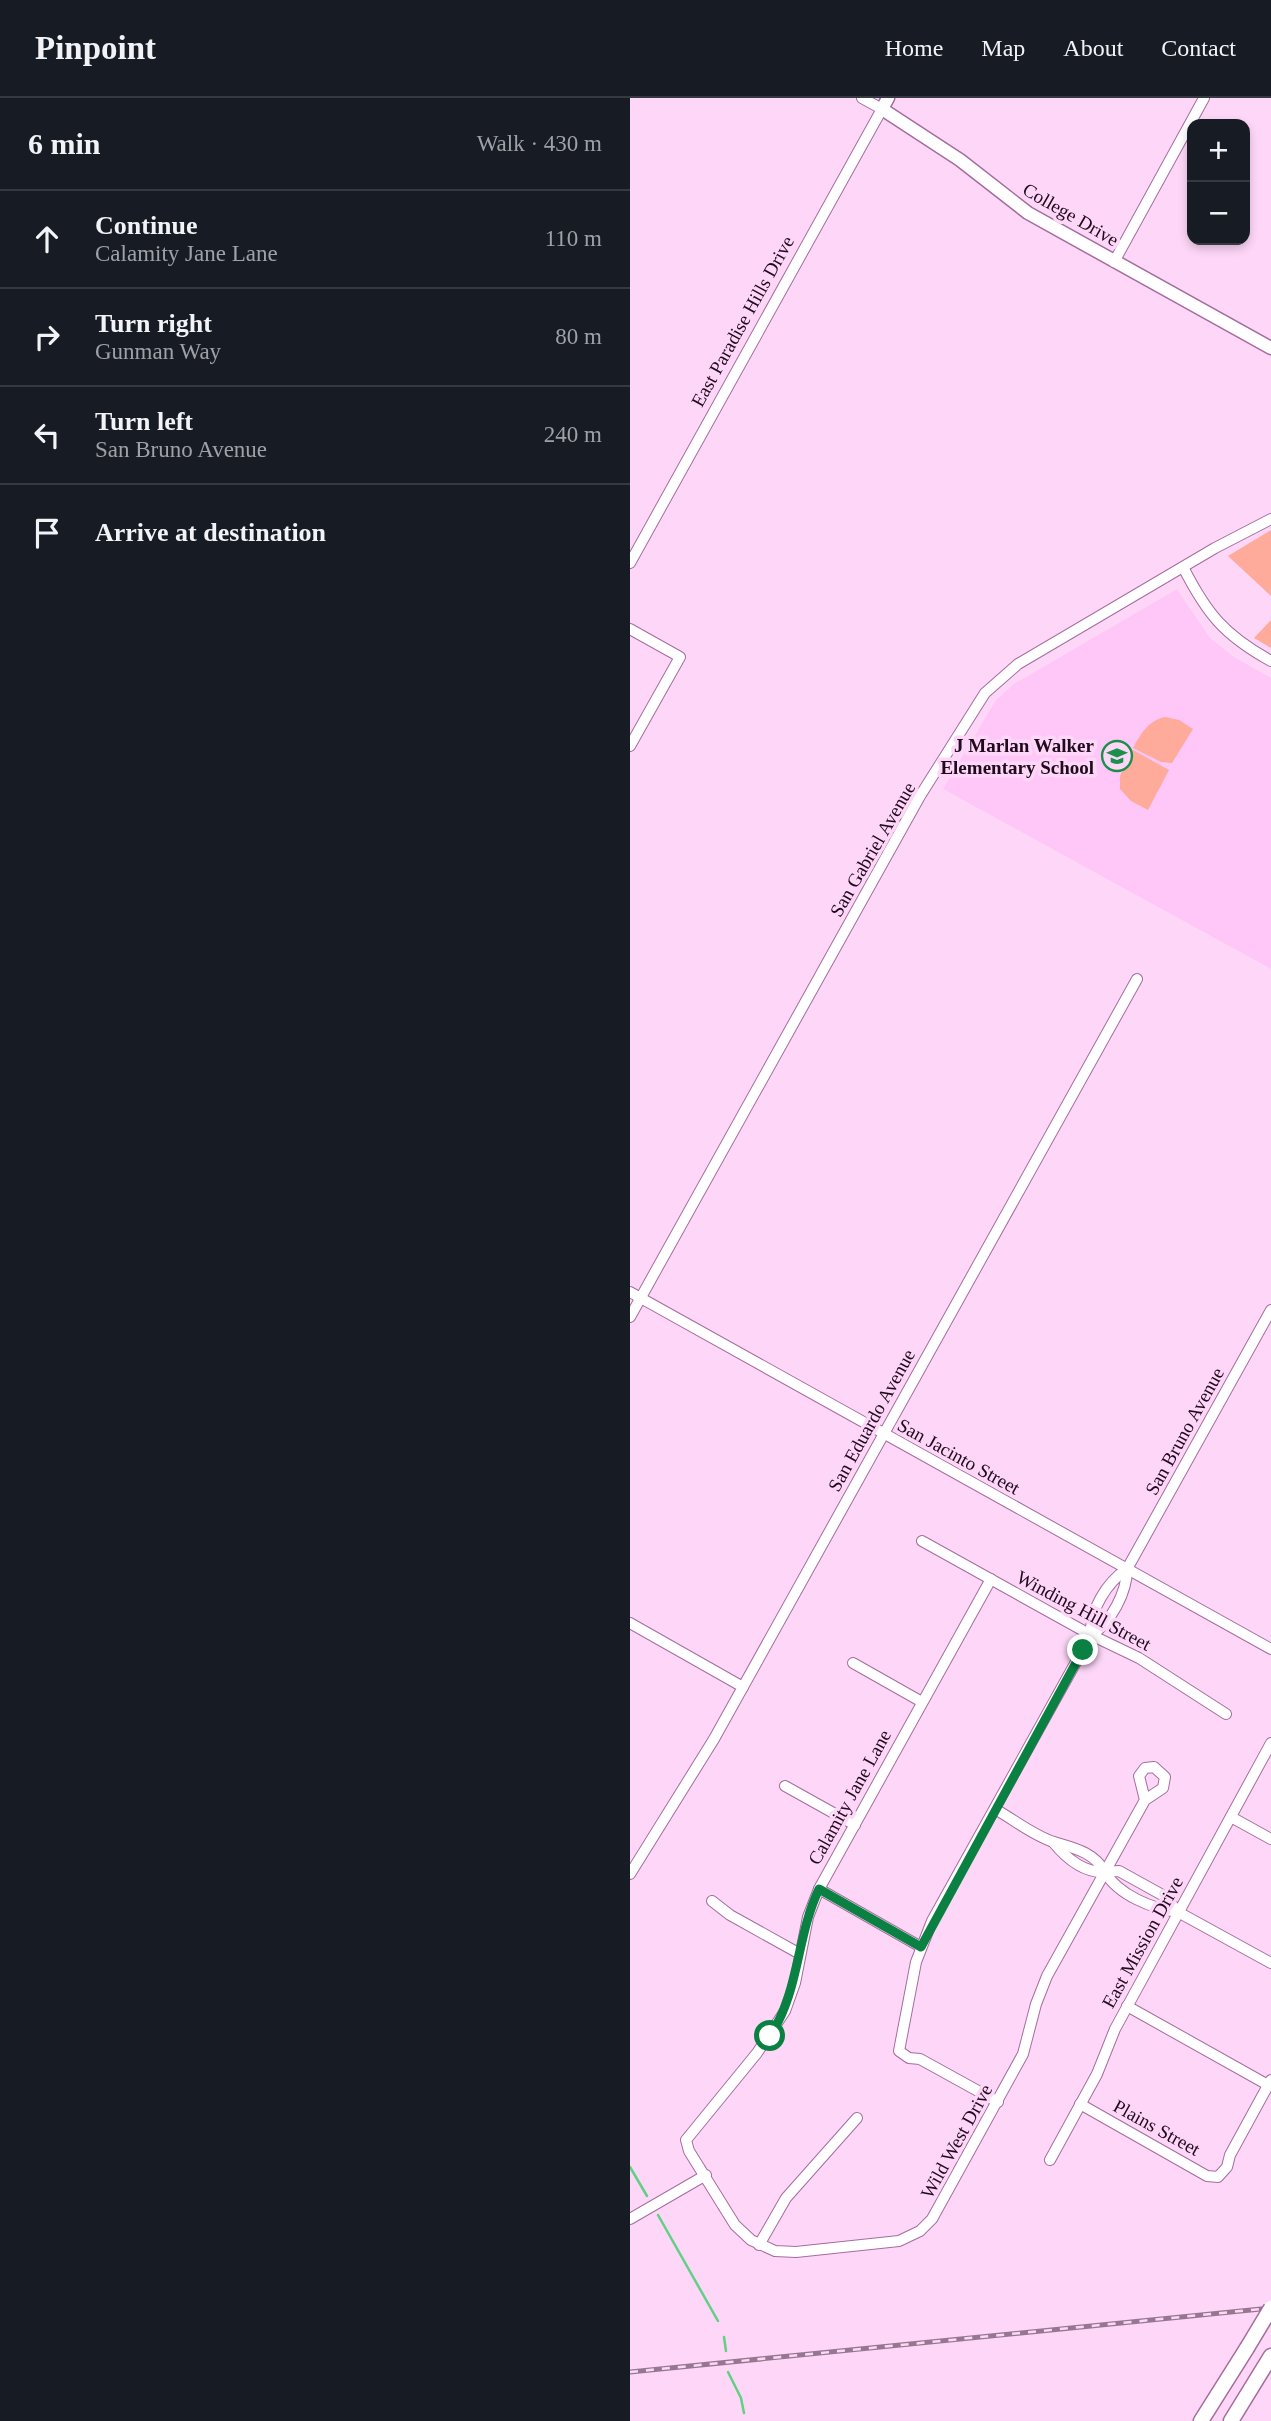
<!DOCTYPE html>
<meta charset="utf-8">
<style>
:root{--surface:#171b24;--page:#242831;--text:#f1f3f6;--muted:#9ea1a6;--line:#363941}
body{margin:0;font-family:Georgia,serif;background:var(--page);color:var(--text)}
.controls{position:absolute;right:21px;top:21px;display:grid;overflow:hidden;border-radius:14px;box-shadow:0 4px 10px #0003}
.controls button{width:63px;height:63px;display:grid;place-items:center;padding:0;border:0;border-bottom:2px solid var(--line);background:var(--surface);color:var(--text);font:35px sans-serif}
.stop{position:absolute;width:21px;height:21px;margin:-16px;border:5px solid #0b8043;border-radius:50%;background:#fff}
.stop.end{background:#0b8043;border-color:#fff;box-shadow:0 2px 7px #0008}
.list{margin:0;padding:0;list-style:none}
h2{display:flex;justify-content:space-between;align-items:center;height:91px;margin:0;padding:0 28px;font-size:30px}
h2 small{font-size:23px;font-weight:400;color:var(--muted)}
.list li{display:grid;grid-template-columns:46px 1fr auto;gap:21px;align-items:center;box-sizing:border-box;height:98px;padding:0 28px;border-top:2px solid var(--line)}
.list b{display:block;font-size:26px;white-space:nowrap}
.list p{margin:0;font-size:23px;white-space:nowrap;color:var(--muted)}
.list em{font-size:23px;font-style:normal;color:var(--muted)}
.icon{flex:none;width:38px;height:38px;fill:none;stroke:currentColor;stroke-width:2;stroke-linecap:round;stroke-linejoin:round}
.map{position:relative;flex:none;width:641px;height:2323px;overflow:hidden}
header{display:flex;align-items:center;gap:42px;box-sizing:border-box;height:98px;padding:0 35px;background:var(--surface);border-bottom:2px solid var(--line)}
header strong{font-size:33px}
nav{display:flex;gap:38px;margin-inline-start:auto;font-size:24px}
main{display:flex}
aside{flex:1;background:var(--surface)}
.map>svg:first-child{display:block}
</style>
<header>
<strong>Pinpoint</strong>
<nav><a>Home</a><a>Map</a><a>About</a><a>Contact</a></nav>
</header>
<main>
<aside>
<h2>6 min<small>Walk · 430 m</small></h2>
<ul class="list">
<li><svg class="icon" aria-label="ahead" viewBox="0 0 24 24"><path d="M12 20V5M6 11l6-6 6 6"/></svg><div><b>Continue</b><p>Calamity Jane Lane</p></div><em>110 m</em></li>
<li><svg class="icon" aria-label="right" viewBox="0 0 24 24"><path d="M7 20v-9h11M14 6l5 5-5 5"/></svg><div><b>Turn right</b><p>Gunman Way</p></div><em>80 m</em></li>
<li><svg class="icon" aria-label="left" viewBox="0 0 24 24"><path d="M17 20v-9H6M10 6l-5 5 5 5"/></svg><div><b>Turn left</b><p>San Bruno Avenue</p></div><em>240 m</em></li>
<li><svg class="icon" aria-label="arrive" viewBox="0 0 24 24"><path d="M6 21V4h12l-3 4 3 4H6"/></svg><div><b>Arrive at destination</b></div></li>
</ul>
</aside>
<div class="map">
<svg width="641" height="2323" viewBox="0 0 641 2323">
<rect width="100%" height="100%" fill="#fed7f8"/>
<polygon fill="#ffc7f7" points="547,491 580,540 604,559 641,580 641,871 313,691 366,602 384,586"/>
<g fill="#feab9b">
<polygon points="641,432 641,498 598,458"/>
<polygon points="641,522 641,550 624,540"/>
<path d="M535,619L549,622L563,631L542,665L531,664L503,650C511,635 518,623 535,619Z"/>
<polygon points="503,652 539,672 518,712 501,703 490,691 490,678"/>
</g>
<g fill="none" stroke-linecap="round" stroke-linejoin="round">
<g stroke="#60d083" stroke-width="2.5">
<polyline points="0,2069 17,2098"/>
<polyline points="28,2117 88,2223"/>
<polyline points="94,2239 96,2253"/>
<polyline points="98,2274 111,2300 114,2315"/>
</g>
<g stroke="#a56c9e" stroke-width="12">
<g id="minor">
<polyline points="484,164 574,0"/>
<polyline points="0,465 252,11 232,0"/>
<path d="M553,469C577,516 594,537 641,563"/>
<polyline points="0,531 50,559 0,648"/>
<polyline points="0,1194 641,1551"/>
<polyline points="0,1219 290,698 355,595 388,566 585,450 641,421"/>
<polyline points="292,1443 461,1537 509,1560 596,1616"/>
<polyline points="361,1481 189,1791 178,1819 165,1885 155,1913 127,1955 56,2042 59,2053 105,2127 121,2142 145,2153 166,2154 269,2143 290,2133 302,2121 393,1956 406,1906 417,1878 515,1702 533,1690 535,1679 524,1669 515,1670 509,1678 515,1702"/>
<polyline points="0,1525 113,1589"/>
<path d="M461,1537C459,1513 477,1484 497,1471L641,1212"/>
<polyline points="223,1565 292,1604"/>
<polyline points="155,1688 225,1727"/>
<path d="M365,1711C383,1721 404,1738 424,1744C444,1750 464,1754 475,1774L489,1773L536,1799L548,1814L641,1865"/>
<polyline points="601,1719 641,1741"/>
<path d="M423,1744C436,1760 454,1775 475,1774C488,1797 523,1811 548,1814"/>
<polyline points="0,1776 84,1641 507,881"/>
<polyline points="189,1791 291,1849"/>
<polyline points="82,1803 100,1817 170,1856"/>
<polyline points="497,1908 638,1987"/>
<path d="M368,2004L290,1961L279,1960L269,1953L286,1864L302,1823L461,1537C481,1525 497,1494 497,1471"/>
<polyline points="450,2006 577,2078 588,2079 597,2069 600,2057 641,1982"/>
<polyline points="420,2062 467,1976 485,1931 641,1645"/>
<polyline points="0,2121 76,2077"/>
<polyline points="129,2147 156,2100 227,2020"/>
</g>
</g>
<g stroke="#a56c9e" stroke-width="15">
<polyline id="major" points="258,0 252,11 330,62 398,115 641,250"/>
</g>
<g stroke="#a56c9e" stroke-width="17">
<g id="highway">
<polyline points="571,2323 617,2250"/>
<polyline points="601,2323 641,2258"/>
</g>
</g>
<use href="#minor" stroke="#fff" stroke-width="10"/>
<use href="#major" stroke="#fff" stroke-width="12"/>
<use href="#highway" stroke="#fff" stroke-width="14"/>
<g stroke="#967792" stroke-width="5">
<polyline id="rail" points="0,2274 641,2210"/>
</g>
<use href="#rail" stroke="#fed7f8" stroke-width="2.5" stroke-dasharray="8" stroke-linecap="butt"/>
<g stroke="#a56c9e" stroke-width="17" stroke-linecap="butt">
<polyline id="highway-bridge" points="617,2250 641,2210"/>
</g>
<use href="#highway-bridge" stroke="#fff" stroke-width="14"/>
</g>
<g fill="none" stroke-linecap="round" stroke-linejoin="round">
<path stroke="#0b8043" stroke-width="9" d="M140,1938C170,1892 166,1839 189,1791L291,1849L453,1552"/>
</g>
<defs>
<g id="school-ring" transform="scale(1.575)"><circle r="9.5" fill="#fed7f8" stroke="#1b904b" stroke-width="1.5"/><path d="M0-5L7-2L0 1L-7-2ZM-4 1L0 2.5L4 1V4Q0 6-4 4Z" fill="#1b904b"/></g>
</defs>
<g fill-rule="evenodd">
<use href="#school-ring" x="487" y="658"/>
</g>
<g text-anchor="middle" stroke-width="7" stroke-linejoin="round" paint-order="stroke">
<g font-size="19" fill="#200b1e" stroke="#fed7f8">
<text transform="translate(441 116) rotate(30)" y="7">College Drive</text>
<text transform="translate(112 223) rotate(-61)" y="7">East Paradise Hills Drive</text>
<text transform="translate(242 751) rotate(-60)" y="7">San Gabriel Avenue</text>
<text transform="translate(241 1322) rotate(-61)" y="7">San Eduardo Avenue</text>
<text transform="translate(554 1333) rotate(-61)" y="7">San Bruno Avenue</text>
<text transform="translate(329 1358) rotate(29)" y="7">San Jacinto Street</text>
<text transform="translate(454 1512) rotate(28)" y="7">Winding Hill Street</text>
<text transform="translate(219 1699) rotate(-61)" y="7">Calamity Jane Lane</text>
<text transform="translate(512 1844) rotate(-61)" y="7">East Mission Drive</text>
<text transform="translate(527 2029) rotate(29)" y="7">Plains Street</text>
<text transform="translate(326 2043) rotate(-61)" y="7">Wild West Drive</text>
</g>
<g font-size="19" font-weight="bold" fill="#200b1e" stroke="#fed7f8" text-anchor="end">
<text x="464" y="654">J Marlan Walker<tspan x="464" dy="22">Elementary School</tspan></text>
</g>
</g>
</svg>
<div class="controls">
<button>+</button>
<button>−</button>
</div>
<div class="stop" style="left:140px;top:1938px"></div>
<div class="stop end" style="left:453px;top:1552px"></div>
</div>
</main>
